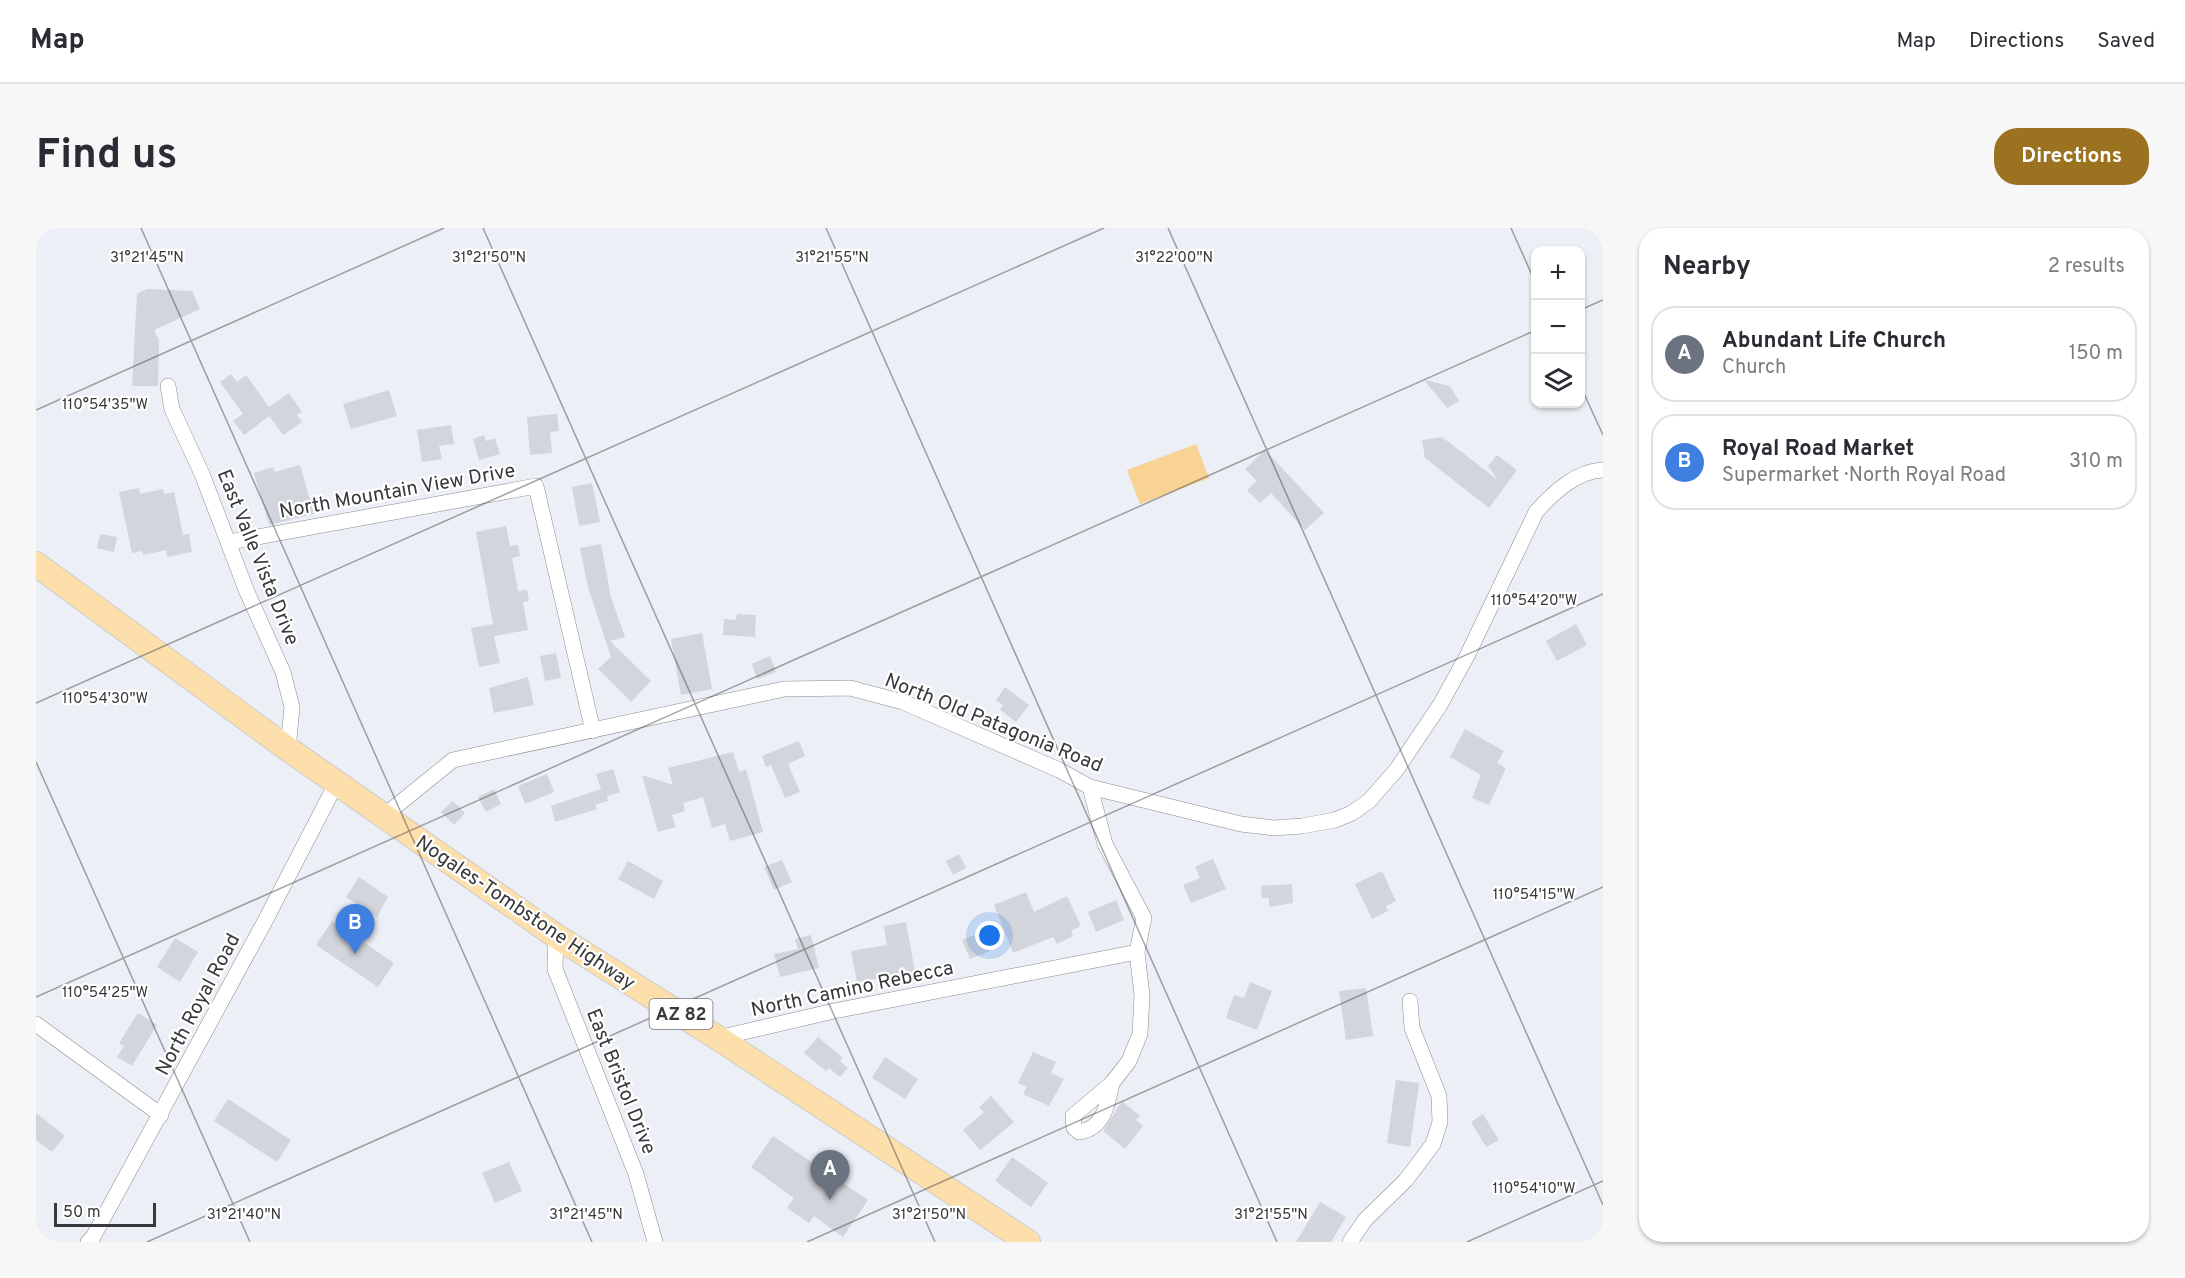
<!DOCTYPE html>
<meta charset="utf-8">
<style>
:root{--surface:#fff;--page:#f7f7f7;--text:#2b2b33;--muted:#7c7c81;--line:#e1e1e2;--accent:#9b7220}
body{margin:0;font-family:Overpass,sans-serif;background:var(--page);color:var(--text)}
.controls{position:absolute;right:18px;top:18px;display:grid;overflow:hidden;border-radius:12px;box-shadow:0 2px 4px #0004}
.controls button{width:54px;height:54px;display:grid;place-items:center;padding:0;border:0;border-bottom:2px solid var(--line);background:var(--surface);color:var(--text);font:30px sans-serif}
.scale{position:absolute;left:18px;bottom:15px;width:102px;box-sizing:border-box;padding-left:6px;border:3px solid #38393b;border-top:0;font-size:16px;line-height:21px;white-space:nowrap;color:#38393b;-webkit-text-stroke:4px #fff;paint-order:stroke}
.you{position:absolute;left:954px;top:708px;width:21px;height:21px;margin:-15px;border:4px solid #fff;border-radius:50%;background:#1a73e8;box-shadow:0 0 0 9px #1a73e833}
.badge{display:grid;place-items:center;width:39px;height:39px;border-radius:50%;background:var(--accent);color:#fff;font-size:20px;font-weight:700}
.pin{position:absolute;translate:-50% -50px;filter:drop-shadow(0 2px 3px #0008)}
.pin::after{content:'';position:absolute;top:32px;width:21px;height:18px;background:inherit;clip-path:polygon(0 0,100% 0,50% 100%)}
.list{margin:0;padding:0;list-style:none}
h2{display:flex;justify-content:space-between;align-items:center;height:78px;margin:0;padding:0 24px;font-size:26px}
h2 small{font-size:20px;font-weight:400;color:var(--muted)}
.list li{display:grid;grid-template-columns:39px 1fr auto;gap:18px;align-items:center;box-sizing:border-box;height:96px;margin:0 12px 12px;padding:0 12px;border:2px solid var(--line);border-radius:24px}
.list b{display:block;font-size:22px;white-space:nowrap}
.list p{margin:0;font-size:20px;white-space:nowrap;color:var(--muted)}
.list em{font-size:20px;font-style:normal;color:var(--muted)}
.icon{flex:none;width:33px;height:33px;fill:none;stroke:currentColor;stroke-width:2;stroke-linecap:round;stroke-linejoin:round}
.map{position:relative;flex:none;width:1567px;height:1014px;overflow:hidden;border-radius:24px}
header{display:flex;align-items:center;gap:36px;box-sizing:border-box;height:84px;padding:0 30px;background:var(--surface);border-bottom:2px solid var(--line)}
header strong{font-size:28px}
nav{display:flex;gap:33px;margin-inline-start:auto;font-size:21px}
.intro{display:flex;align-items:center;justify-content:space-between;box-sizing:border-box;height:144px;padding:0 36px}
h1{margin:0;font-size:42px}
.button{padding:15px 27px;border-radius:24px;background:var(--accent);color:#fff;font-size:21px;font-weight:700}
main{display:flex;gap:36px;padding:0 36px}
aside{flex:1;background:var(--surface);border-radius:24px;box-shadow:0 2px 4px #0004}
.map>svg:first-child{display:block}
</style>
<header>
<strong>Map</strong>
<nav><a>Map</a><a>Directions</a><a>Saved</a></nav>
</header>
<div class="intro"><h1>Find us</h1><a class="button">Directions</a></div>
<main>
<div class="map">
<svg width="1567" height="1014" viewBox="0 0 1567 1014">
<rect width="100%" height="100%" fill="#eceff5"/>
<polygon fill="#f9d394" points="1160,216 1173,250 1104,276 1091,242"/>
<g fill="#d2d5db">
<polygon points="111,61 156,63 164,81 118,102 123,112 122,158 96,158 101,66"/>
<polygon points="195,146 201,154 210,147 233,179 253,165 266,184 261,187 266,194 247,207 233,188 208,207 197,193 207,186 184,154"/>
<polygon points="1388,152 1414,158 1423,173 1411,180"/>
<polygon points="353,162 361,188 315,201 307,176"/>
<polygon points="521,186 523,203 514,204 516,225 494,227 491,189"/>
<polygon points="415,197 418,216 403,218 406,231 386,234 381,202"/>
<polygon points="448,207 450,213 459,210 464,226 443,232 437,211"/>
<polygon points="1406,209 1462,252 1452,238 1461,227 1481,242 1453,280 1389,230 1386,212"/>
<polygon points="1229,222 1288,285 1269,302 1235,265 1224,275 1211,262 1221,253 1209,241"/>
<polygon points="264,237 278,286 233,297 218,245 237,239 239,244"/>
<polygon points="556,255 564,294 543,298 536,259"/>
<polygon points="103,260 104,266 127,261 128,266 138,264 147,307 153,306 156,324 131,329 130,322 107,327 106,323 96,325 83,264"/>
<polygon points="470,298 474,318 482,317 484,328 476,330 482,363 491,362 493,373 487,374 492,402 458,408 464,435 443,439 435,400 457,396 440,304"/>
<polygon points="64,306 81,309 78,324 61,320"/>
<polygon points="565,316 575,369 589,409 574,413 615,453 595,474 562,441 575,429 552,359 544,320"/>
<polygon points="701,386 720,387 719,409 687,407 688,391 700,392"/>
<polygon points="1540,396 1551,417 1521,433 1510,413"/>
<polygon points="666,405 676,461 645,467 635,411"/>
<polygon points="520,425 525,450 509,453 504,428"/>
<polygon points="734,428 740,444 721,451 716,436"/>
<polygon points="492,449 498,477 458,485 453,460"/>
<polygon points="969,459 993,477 980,494 964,482 967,477 960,472"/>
<polygon points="1429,501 1468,523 1461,535 1470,540 1453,577 1436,570 1445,547 1414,529"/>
<polygon points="763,513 769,528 752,536 764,564 749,570 735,537 730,539 726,528"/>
<polygon points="697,524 703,544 710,541 727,604 694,613 689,596 676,600 667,569 647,575 649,583 636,587 640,599 622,604 606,547 637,557 632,540"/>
<polygon points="577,541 584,564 571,568 572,573 559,577 561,581 519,594 515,578 565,561 560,546"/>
<polygon points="511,546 518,564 489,576 482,558"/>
<polygon points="458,561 465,576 450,584 442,569"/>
<polygon points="417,573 429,585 418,597 405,584"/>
<polygon points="923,626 930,640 917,647 910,633"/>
<polygon points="1177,631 1190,661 1155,675 1147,657 1164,650 1159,639"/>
<polygon points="746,632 756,654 738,662 728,639"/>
<polygon points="592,633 627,653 618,671 582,651"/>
<polygon points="1346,643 1360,673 1350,678 1352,683 1336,691 1319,656"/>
<polygon points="323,649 352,669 341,689 310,669"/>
<polygon points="1256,656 1257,675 1233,679 1233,670 1226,670 1225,658"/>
<polygon points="990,664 998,684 1031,668 1045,698 1035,703 1037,708 1021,716 1017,709 977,725 958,677"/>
<polygon points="1080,672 1088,692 1060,704 1052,684"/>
<polygon points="296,693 358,735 342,759 280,717"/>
<polygon points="870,694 879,744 821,754 815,723 851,717 848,698"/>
<polygon points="946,704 954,723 934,731 926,712"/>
<polygon points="775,707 783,740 744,749 738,726 762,721 759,711"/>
<polygon points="139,710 162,724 144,754 121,739"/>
<polygon points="1214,754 1236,763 1221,802 1190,790 1198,767 1208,770"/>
<polygon points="1330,760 1337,808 1310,812 1303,763"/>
<polygon points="102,785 121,797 96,838 81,829 88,818 83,815"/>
<polygon points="782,809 807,830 804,833 812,840 804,849 793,840 790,843 768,825"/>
<polygon points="997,824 1020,834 1015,845 1028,851 1013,878 987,866 991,859 982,855"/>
<polygon points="849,829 882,851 869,871 836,850"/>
<polygon points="1360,852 1383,855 1374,919 1351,915"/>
<polygon points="955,868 978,894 944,922 927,902 948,884 943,879"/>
<polygon points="192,871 255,912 241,934 178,893"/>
<polygon points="1086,873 1104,888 1100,892 1107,898 1089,921 1067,903"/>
<polygon points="0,885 29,908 16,924 0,912"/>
<polygon points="1447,886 1463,912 1450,919 1435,894"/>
<polygon points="737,908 832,972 807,1009 778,988 773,995 751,980 758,970 715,939"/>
<polygon points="976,929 1012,955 995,979 959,953"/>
<polygon points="473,934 486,963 459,975 446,945"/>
<polygon points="1284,974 1310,989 1295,1014 1260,1014"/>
</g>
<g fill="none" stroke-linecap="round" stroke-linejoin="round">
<g stroke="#898c91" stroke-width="16">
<g id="street">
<polyline points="132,158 136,181 166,246 211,364 247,444 256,479 252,521"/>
<polyline points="194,314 500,258 557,503"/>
<path d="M1054,559L1069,616L1108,690L1101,724L1106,767L1104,806L1093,833L1076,855L1037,888L1038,900L1043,904C1068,901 1072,875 1076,855"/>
<path d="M349,587L417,532L748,461L814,460L867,474L1023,542L1054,559L1205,596L1238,600L1266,598L1299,592L1316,585L1333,573L1361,541L1404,477L1431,428L1500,284C1517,265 1540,243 1567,242"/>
<polyline points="520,708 519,741 600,946 619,1014"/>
<polyline points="0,796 125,887"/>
<polyline points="682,810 798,783 1101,724"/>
<polyline points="52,1014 57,1009 228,695 301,554"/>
<polyline points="1314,1014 1329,992 1370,952 1397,916 1404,894 1403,868 1376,800 1374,773"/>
</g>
</g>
<g stroke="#cbcccc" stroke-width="26">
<polyline id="primary" points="0,336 252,521 520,708 682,810 992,1014"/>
</g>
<use href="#street" stroke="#fff" stroke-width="15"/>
<use href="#primary" stroke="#fddfab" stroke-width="24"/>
</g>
<path fill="none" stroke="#38393b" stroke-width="1.5" stroke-opacity="0.45" d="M105,0L556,1014M447,0L899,1014M790,0L1241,1014M1132,0L1567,977M1475,0L1500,56M1544,82L1567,72M1544,157L1567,207M0,182L408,0M0,475L1068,0M0,534L214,1014M0,769L1500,102M111,1014L1567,366M771,1014L1567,659M1431,1014L1567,953"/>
<g text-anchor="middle" stroke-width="4.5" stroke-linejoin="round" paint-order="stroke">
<rect fill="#fff" stroke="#747476" stroke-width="1.5" x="613.5" y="771" width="63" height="30" rx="4.5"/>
<g font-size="18" font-weight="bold" fill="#38393b">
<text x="645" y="792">AZ 82</text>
</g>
<g font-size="20" fill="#38393b" stroke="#fff">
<text transform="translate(361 262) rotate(-10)" y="7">North Mountain View Drive</text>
<text transform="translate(223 329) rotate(68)" y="7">East Valle Vista Drive</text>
<text transform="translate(958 494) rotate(22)" y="7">North Old Patagonia Road</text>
<text transform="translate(490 684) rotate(34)" y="7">Nogales-Tombstone Highway</text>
<text transform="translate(816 760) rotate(-12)" y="7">North Camino Rebecca</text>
<text transform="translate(161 776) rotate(-62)" y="7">North Royal Road</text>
<text transform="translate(586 853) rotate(68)" y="7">East Bristol Drive</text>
</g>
</g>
<g font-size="15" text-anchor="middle" fill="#38393b" stroke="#fff" stroke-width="4.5" stroke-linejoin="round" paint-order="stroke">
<text x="111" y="34">31°21'45"N</text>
<text x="453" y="34">31°21'50"N</text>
<text x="796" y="34">31°21'55"N</text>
<text x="1138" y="34">31°22'00"N</text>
<text x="69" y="181">110°54'35"W</text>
<text x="1498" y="377">110°54'20"W</text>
<text x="69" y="475">110°54'30"W</text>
<text x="1498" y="671">110°54'15"W</text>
<text x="69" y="769">110°54'25"W</text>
<text x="1498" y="965">110°54'10"W</text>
<text x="208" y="991">31°21'40"N</text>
<text x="550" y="991">31°21'45"N</text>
<text x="893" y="991">31°21'50"N</text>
<text x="1235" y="991">31°21'55"N</text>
</g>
</svg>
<div class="controls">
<button>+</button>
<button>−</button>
<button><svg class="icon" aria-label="layers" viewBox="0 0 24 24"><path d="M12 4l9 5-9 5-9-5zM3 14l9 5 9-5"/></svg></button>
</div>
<div class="scale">50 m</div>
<div class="you"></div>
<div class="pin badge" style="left:794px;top:972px;background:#6b7280">A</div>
<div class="pin badge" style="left:319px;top:726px;background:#3f7fe0">B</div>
</div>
<aside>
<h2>Nearby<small>2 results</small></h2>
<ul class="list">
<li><span class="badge" style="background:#6b7280">A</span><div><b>Abundant Life Church</b><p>Church</p></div><em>150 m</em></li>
<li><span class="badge" style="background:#3f7fe0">B</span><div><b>Royal Road Market</b><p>Supermarket · North Royal Road</p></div><em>310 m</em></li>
</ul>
</aside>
</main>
